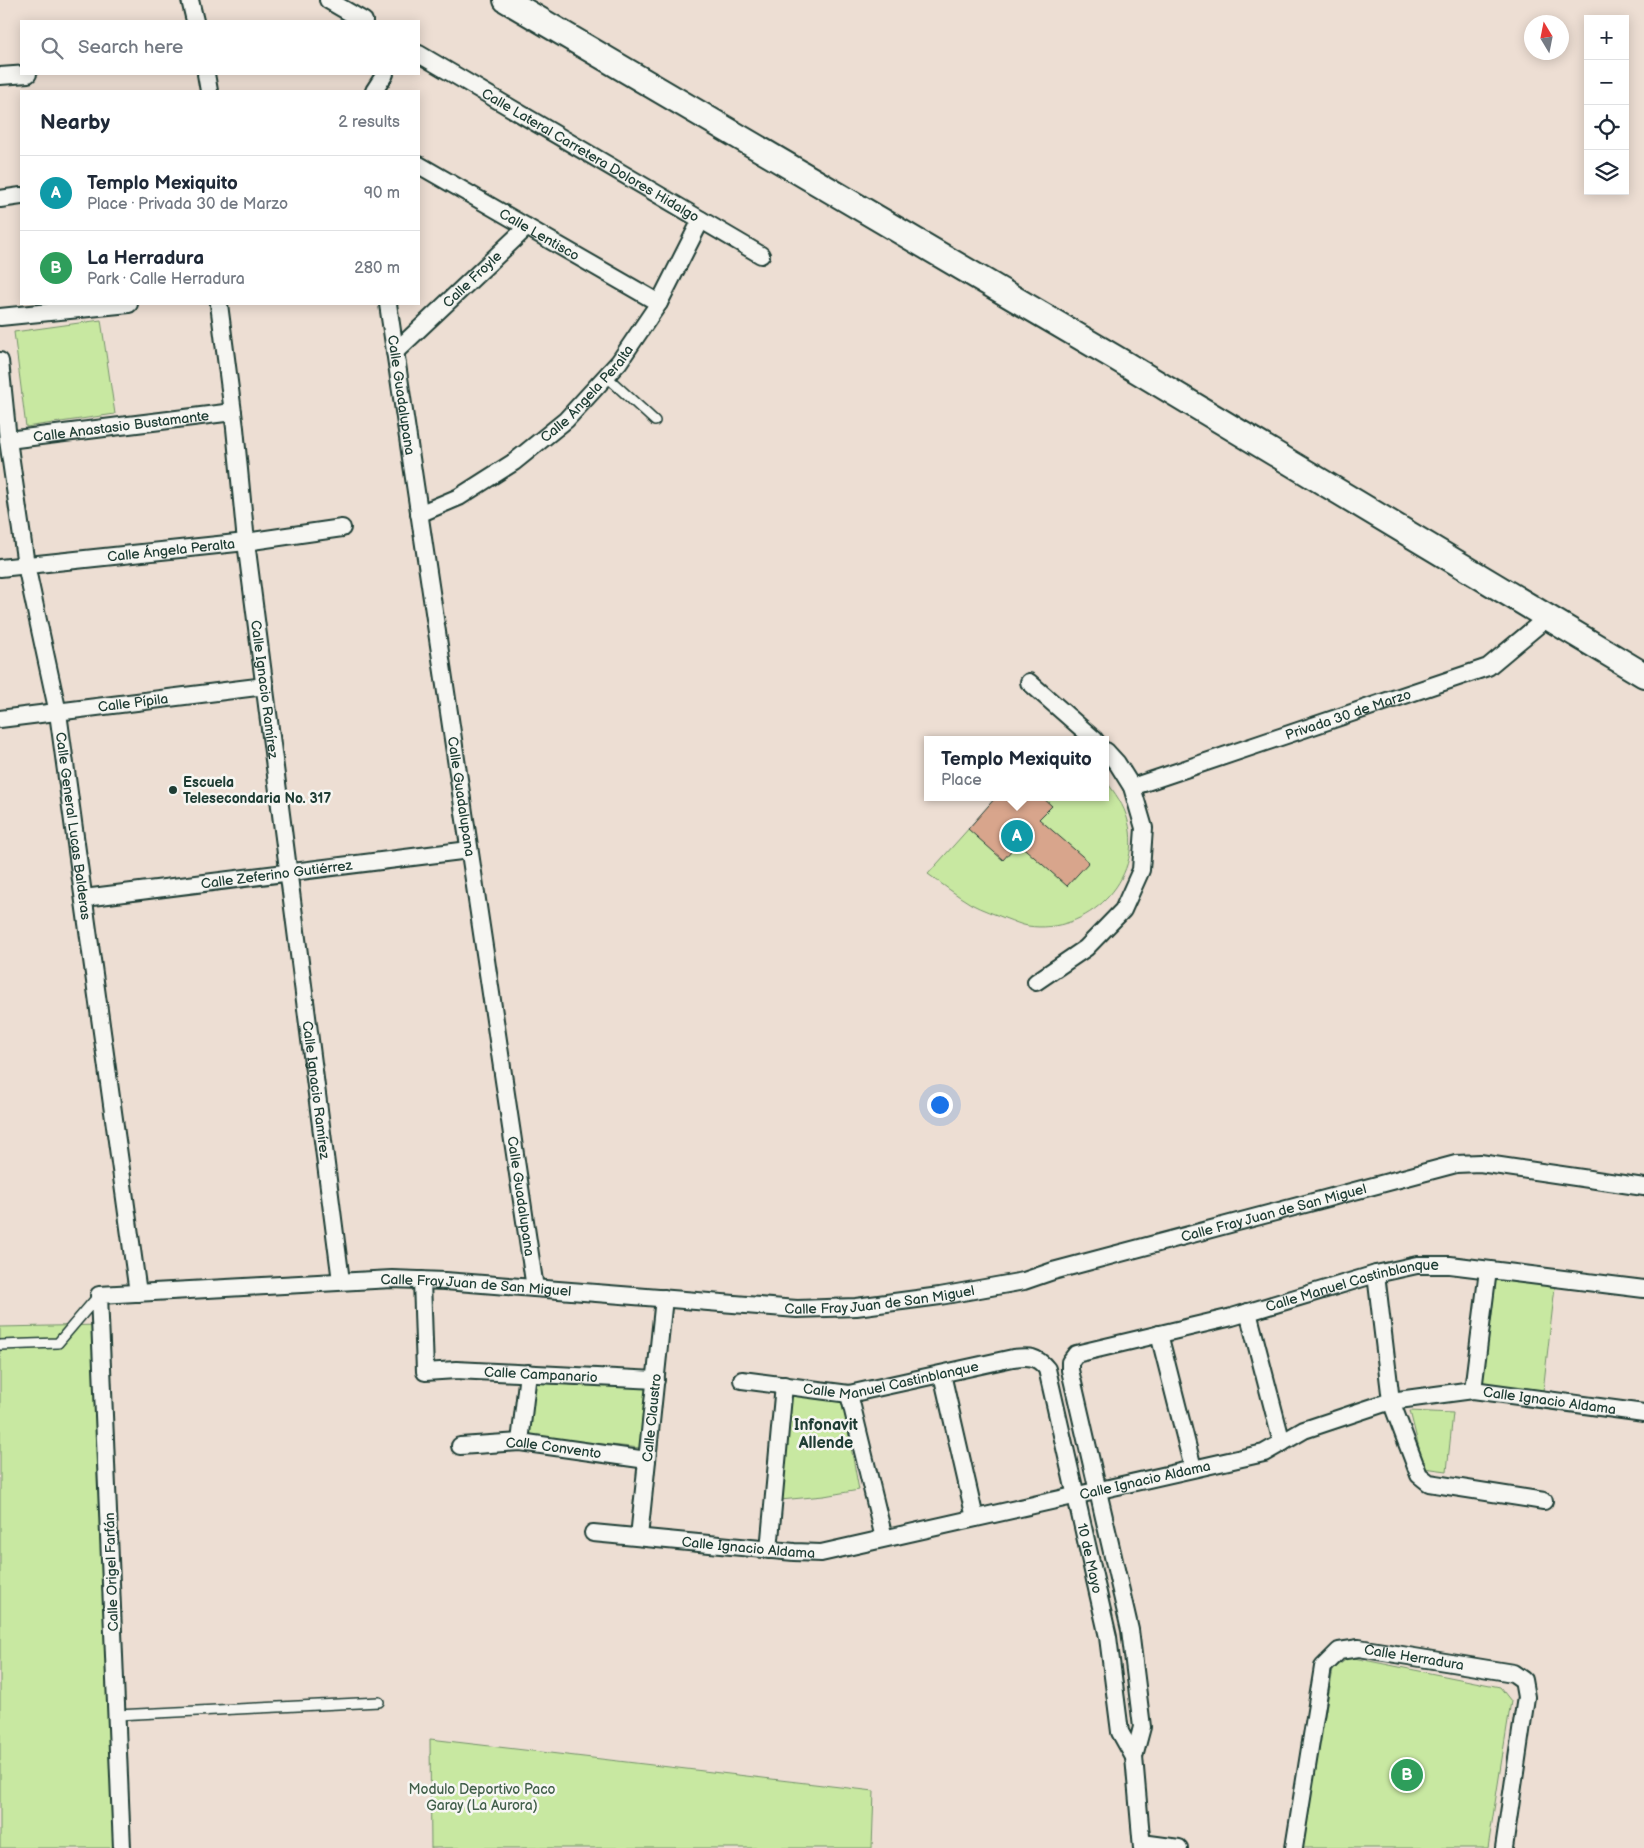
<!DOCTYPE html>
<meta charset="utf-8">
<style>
:root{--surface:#fff;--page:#f2f2f3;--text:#1f2937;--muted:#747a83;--line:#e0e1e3;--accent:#0b8043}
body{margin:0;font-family:"Balsamiq Sans",sans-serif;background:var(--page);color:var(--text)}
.controls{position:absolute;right:15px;top:15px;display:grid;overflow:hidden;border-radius:0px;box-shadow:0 2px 12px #0003}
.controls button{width:45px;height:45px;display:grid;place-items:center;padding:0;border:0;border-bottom:1px solid var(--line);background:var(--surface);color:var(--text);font:25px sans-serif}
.compass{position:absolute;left:1524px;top:15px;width:45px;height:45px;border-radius:50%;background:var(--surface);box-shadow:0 2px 12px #0003;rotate:350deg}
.you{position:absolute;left:939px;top:1104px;width:18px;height:18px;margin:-12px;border:4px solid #fff;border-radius:50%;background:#1a73e8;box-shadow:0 0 0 8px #1a73e833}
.badge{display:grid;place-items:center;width:32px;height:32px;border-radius:50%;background:var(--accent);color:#fff;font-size:16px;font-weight:700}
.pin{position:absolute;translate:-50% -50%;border:2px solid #fff;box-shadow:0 1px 5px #0006}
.popup{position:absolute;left:924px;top:736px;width:185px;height:65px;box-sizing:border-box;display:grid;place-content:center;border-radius:0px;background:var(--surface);filter:drop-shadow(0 1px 4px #0005);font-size:16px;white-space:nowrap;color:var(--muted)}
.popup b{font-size:19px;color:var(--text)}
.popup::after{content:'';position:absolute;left:50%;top:100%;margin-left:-10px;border:10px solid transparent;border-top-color:var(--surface)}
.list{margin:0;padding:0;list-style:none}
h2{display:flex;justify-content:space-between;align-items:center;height:65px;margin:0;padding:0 20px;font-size:21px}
h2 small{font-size:16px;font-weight:400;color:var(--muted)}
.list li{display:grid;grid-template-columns:32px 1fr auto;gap:15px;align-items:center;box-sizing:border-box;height:75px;padding:0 20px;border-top:1px solid var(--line)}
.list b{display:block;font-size:19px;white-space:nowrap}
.list p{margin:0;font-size:16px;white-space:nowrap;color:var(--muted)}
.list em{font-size:16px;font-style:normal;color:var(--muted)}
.icon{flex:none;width:28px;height:28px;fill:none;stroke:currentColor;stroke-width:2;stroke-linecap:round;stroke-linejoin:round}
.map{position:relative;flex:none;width:1644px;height:1848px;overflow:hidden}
.search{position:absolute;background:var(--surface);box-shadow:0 2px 12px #0003;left:20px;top:20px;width:400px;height:55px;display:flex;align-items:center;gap:12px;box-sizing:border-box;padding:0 18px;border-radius:0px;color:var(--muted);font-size:19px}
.panel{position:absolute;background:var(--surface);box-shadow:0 2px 12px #0003;left:20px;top:90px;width:400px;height:215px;border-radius:0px}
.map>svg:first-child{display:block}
</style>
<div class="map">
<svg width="1644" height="1848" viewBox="0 0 1644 1848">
<rect width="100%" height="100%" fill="#edded3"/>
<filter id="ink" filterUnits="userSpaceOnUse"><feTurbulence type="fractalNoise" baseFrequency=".02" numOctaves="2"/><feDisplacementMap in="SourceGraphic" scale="10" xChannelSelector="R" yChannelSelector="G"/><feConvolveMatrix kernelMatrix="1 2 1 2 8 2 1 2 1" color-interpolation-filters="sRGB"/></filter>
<g filter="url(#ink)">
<g fill="#c8e8a1" stroke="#74926a">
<polygon points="101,320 115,414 26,427 14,332"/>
<path d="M1106,781C1115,793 1124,805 1128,821C1144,880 1087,935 1028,926C1021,925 1013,921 1007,919C995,914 982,910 971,904C956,895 942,884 928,874L997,797H1106Z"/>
<polygon points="1488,1270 1556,1278 1542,1400 1473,1390"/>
<polygon points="102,1325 122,1848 0,1848 0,1327"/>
<polygon points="533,1373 650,1385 641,1448 521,1436"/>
<polygon points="788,1386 842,1399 859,1490 824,1496 780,1500"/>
<polygon points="1410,1411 1453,1413 1447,1471 1424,1468"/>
<polygon points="1349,1657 1500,1687 1511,1701 1488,1848 1301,1848 1333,1670"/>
<polygon points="430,1739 874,1791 872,1848 431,1848"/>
</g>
<polygon fill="#d8a58c" stroke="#1f3d34" points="996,797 1042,797 1052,806 1039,819 1089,862 1067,886 1018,843 1003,860 968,829"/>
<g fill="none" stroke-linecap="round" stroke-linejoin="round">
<g stroke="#1f3d34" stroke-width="12">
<g id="lane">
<polyline points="606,376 655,421"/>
<polyline points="0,1345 58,1343 98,1296"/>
<polyline points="117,1715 379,1702"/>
</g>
</g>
<g stroke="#1f3d34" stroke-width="20">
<g id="street">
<polyline points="190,0 195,21"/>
<polyline points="328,0 364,21"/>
<path id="s1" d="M419,54L761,255"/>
<polyline points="206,74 209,91"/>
<polyline points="0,76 28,74"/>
<polyline points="374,91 385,74"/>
<path id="s2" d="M419,165L659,303"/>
<polyline points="0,199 21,196"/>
<path id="s3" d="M219,304L235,428L246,542L341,1281"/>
<path id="s4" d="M388,304L535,1288"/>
<polyline points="0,317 129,304"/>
<path id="s5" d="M395,352L527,227"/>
<path id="s6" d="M0,361L8,440L26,565L58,713L138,1293"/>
<path id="s7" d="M8,440L233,412"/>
<path id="s8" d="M419,514L459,497L514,462L566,420L619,362L659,303L701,220"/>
<path id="s9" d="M0,568L246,542L342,528"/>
<polyline points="1029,682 1095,740"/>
<path id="s10" d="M0,719L265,686"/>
<path id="s11" d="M1132,787L1488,667L1548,617"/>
<path id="s12" d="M84,898L469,850"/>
<polyline points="1036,982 1086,948 1123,910 1141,870 1144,828 1132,787 1117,763 1106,751"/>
<polyline points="1376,1274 1391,1401 1419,1475 1429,1483 1544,1501"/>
<path id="s13" d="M422,1280L425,1372L456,1370L656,1380"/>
<polyline points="1248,1312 1282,1443"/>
<polyline points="1159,1334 1193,1468"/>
<polyline points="942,1374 975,1518"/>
<path id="s14" d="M742,1380L849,1394L1013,1358C1029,1356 1037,1356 1047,1369L1108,1637L1120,1732L1134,1757"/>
<polyline points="1473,1390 1488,1270"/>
<polyline points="849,1394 884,1538"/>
<polyline points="520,1442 528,1373"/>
<path id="s15" d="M460,1446L520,1442L647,1460"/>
<path id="s16" d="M593,1533L794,1552L821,1553L1264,1453L1304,1430L1391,1401L1473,1390L1644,1413"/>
<path id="s17" d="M639,1537L664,1298"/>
<polyline points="769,1550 784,1385"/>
<polyline points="1142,1843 1179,1848"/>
<path id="s18" d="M122,1848L99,1295L392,1279L445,1281L797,1309L856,1307L940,1296L1024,1281L1053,1271L1456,1164L1480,1163L1644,1187"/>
<path id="s19" d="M1142,1848L1134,1757L1142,1727L1130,1630L1070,1370V1362L1076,1354L1232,1317L1376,1274L1417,1265H1450L1644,1289"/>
<path id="s20" d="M1294,1848L1323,1667L1339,1651L1359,1648L1513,1673L1523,1680L1526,1697L1504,1848"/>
</g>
</g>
<g stroke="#1f3d34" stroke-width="28">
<polyline id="secondary" points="506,0 1114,357 1644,675"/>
</g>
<use href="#lane" stroke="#f6f6f2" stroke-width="9"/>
<use href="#street" stroke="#f6f6f2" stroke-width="16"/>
<use href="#secondary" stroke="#f6f6f2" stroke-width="24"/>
</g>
</g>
<circle fill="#1f3d34" stroke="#f6f6f2" stroke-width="2" cx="173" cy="790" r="5"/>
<g text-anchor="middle" stroke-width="5" stroke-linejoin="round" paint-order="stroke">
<g font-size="14" fill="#1f3d34" stroke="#f6f6f2">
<text dy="5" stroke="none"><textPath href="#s1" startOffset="199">Calle Lateral Carretera Dolores Hidalgo</textPath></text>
<text dy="5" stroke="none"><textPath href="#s2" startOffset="139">Calle Lentisco</textPath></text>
<text dy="5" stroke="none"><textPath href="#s5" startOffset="106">Calle Froyle</textPath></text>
<text dy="5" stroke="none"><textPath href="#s8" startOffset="209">Calle Ángela Peralta</textPath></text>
<text dy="5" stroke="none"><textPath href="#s4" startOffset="92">Calle Guadalupana</textPath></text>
<text dy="5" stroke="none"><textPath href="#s7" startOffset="114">Calle Anastasio Bustamante</textPath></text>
<text dy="5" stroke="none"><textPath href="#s9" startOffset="172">Calle Ángela Peralta</textPath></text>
<text dy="5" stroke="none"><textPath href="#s3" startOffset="388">Calle Ignacio Ramírez</textPath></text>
<text dy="5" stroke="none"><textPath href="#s10" startOffset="134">Calle Pípila</textPath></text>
<text dy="5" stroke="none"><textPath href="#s11" startOffset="228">Privada 30 de Marzo</textPath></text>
<text dy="5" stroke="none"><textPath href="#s4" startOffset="498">Calle Guadalupana</textPath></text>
<text dy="5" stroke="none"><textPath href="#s6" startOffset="471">Calle General Lucas Balderas</textPath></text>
<text dy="5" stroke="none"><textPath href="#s12" startOffset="194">Calle Zeferino Gutiérrez</textPath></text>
<text dy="5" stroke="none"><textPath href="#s3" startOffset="792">Calle Ignacio Ramírez</textPath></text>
<text dy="5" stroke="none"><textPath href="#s4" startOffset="902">Calle Guadalupana</textPath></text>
<text dy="5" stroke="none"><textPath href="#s18" startOffset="1741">Calle Fray Juan de San Miguel</textPath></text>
<text dy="5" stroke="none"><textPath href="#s18" startOffset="931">Calle Fray Juan de San Miguel</textPath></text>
<text dy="5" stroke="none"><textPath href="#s19" startOffset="790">Calle Manuel Castinblanque</textPath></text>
<text dy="5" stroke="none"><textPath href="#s18" startOffset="1336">Calle Fray Juan de San Miguel</textPath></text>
<text dy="5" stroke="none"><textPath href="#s13" startOffset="208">Calle Campanario</textPath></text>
<text dy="5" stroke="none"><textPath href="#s14" startOffset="151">Calle Manuel Castinblanque</textPath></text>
<text dy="5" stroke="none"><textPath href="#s16" startOffset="981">Calle Ignacio Aldama</textPath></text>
<text dy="5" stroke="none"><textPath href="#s17" startOffset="120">Calle Claustro</textPath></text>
<text dy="5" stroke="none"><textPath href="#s15" startOffset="94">Calle Convento</textPath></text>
<text dy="5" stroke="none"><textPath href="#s16" startOffset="561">Calle Ignacio Aldama</textPath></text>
<text dy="5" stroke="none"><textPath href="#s16" startOffset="156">Calle Ignacio Aldama</textPath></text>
<text dy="5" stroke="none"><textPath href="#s14" startOffset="508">10 de Mayo</textPath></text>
<text transform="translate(111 1572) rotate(-92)" y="5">Calle Origel Farfán</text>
<text dy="5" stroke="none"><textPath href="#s20" startOffset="282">Calle Herradura</textPath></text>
</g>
<g font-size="14" font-weight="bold" fill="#1f3d34" stroke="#f6f6f2" text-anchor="start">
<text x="183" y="787">Escuela<tspan x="183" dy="16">Telesecondaria No. 317</tspan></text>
</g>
<g font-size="14" fill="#415f4a" stroke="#f6f6f2">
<text x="482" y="1794">Modulo Deportivo Paco<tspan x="482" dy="16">Garay (La Aurora)</tspan></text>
</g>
<g font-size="16" font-weight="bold" fill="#1f3d34" stroke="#f6f6f2">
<text x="826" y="1430">Infonavit<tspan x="826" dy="18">Allende</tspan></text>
</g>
</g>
</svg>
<div class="controls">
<button>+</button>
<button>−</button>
<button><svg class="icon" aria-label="locate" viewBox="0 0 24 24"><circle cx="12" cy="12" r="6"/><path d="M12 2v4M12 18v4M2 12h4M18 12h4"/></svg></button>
<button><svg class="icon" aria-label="layers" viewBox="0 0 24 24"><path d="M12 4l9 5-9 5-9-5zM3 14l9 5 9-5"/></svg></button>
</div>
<svg class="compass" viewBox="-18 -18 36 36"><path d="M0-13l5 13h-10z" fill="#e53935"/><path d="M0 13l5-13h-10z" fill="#747a83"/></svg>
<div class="you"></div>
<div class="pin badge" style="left:1017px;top:836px;background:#0f9aa8">A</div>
<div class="popup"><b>Templo Mexiquito</b>Place</div>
<div class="pin badge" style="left:1407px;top:1775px;background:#2e9e5b">B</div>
<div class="search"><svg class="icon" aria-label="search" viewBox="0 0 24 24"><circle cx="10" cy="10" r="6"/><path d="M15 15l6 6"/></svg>Search here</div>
<section class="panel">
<h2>Nearby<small>2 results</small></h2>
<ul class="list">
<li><span class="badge" style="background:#0f9aa8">A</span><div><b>Templo Mexiquito</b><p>Place · Privada 30 de Marzo</p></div><em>90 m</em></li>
<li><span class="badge" style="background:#2e9e5b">B</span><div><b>La Herradura</b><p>Park · Calle Herradura</p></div><em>280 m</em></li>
</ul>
</section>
</div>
